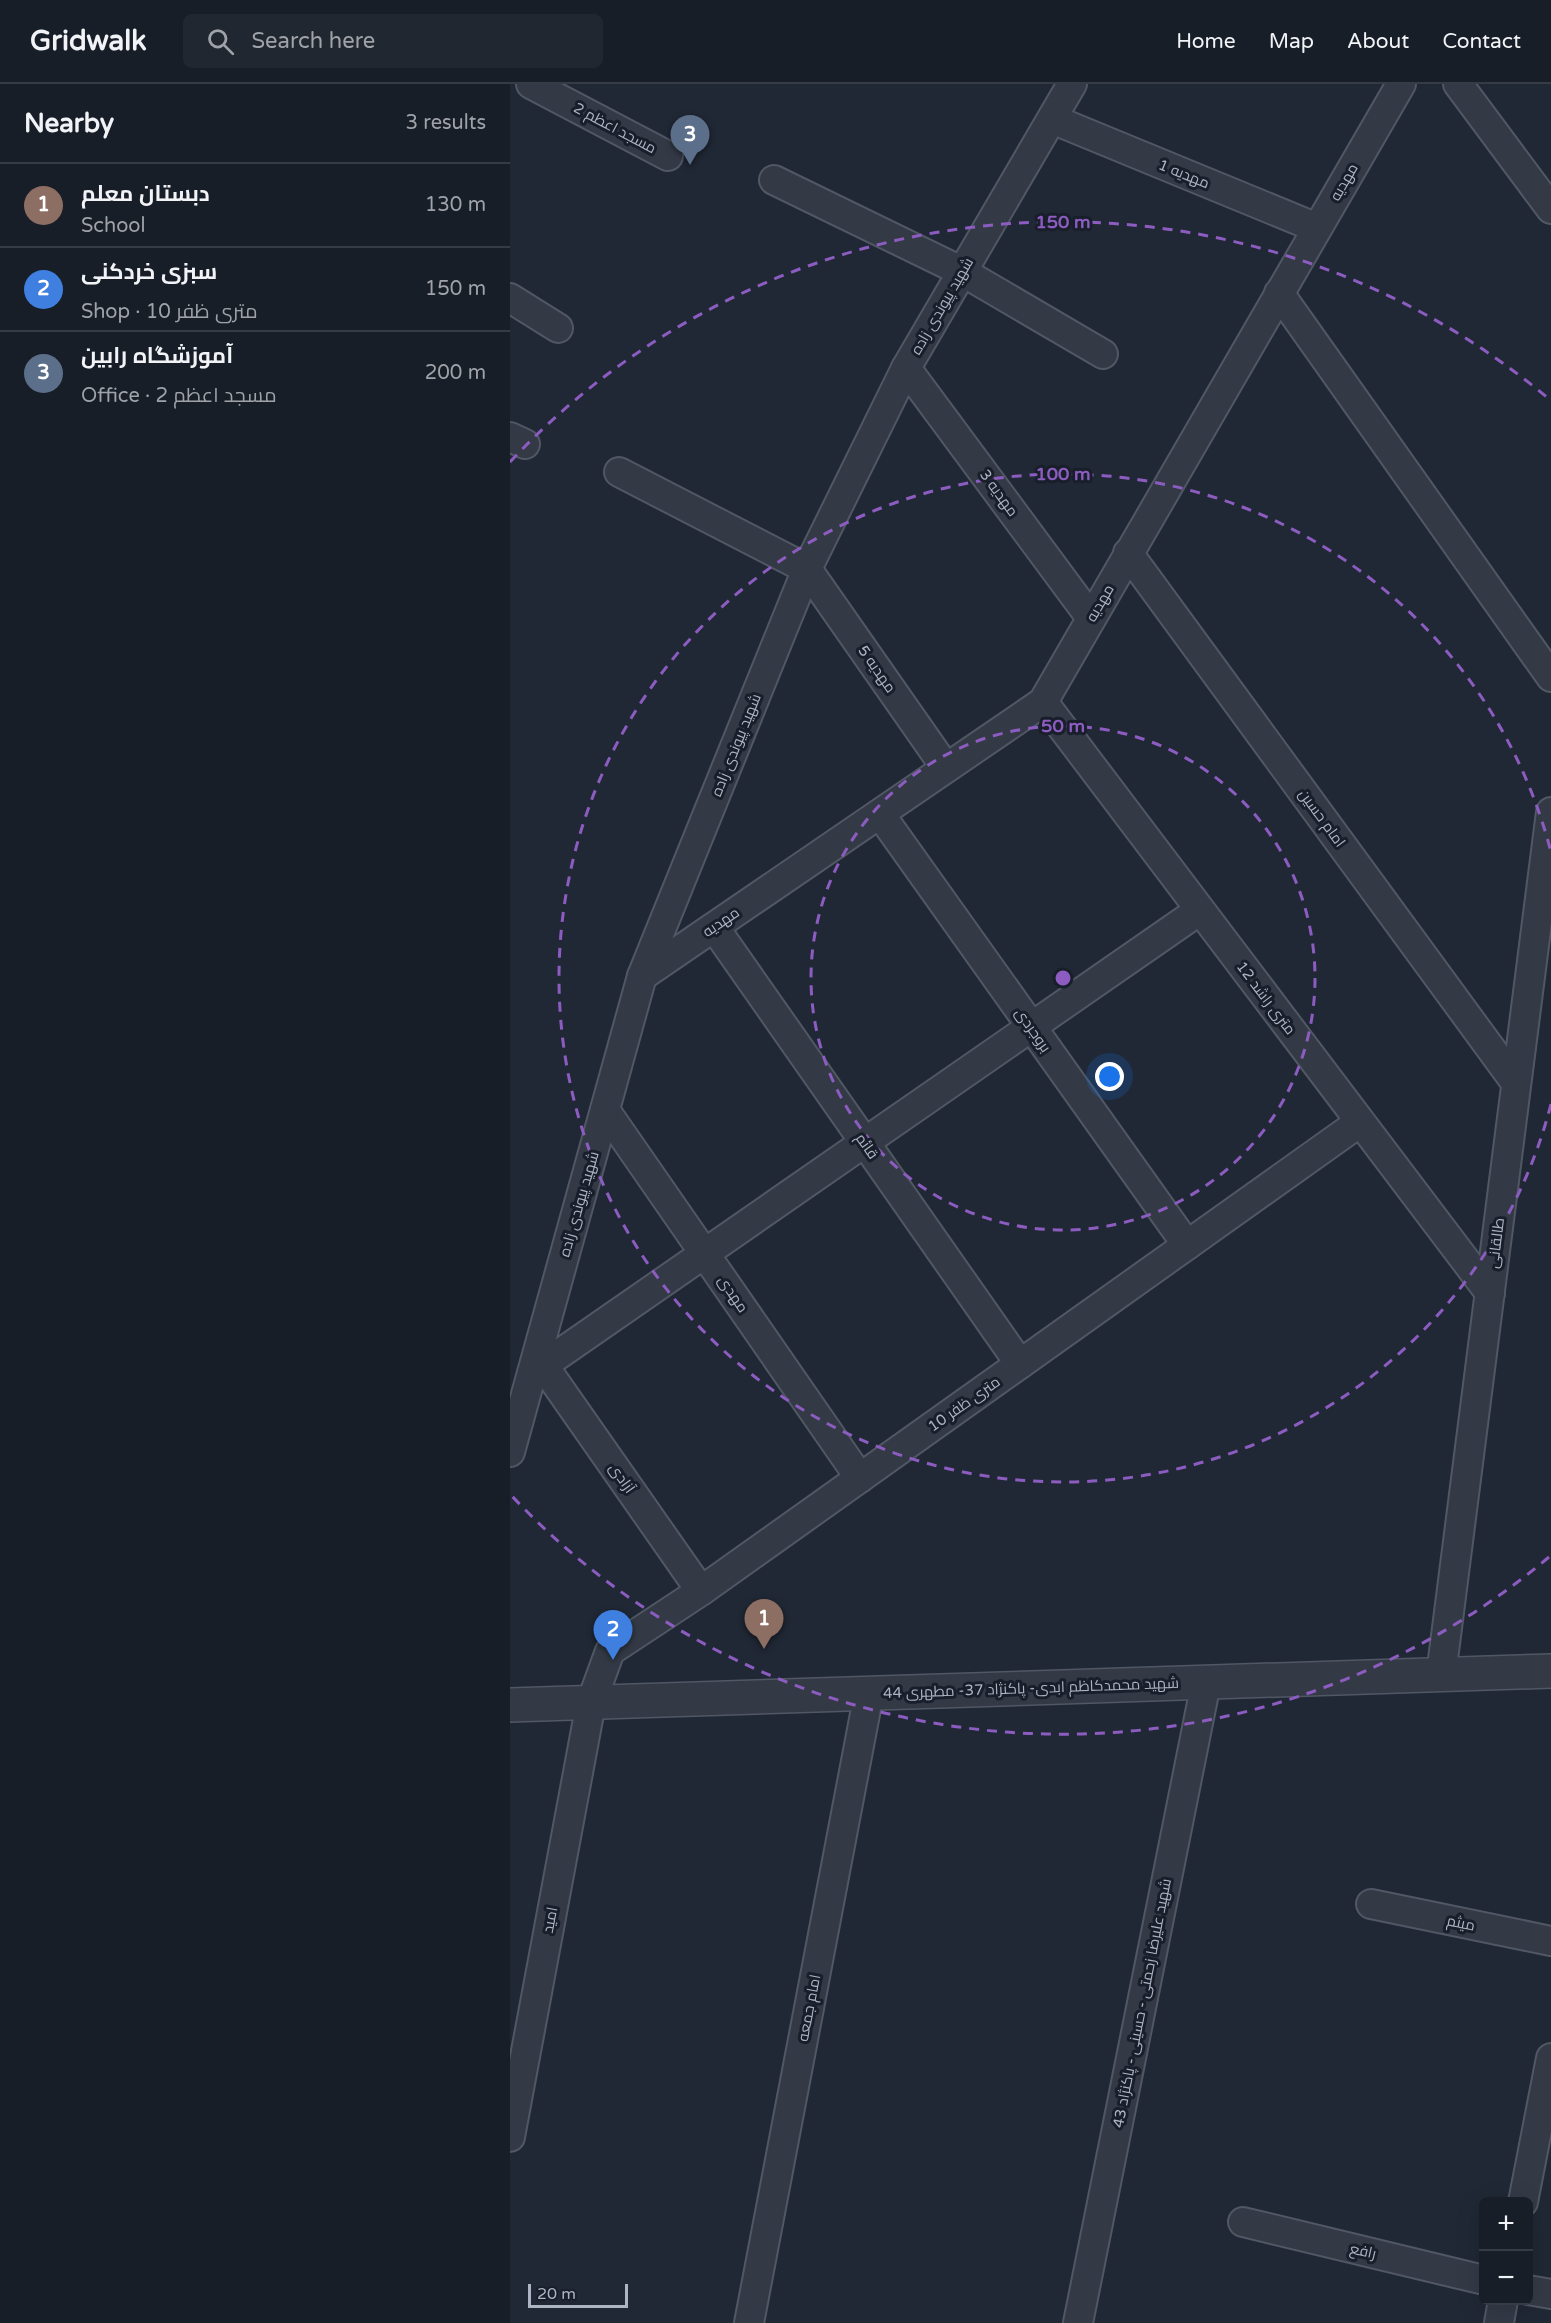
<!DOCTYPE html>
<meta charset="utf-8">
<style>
:root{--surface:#181e28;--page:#212730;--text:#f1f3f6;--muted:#9fa2a8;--line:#363c45;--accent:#d93025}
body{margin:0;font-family:"Varela Round",Cairo,sans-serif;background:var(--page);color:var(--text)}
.controls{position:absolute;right:18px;bottom:18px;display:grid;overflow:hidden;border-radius:9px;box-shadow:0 6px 24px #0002}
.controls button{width:54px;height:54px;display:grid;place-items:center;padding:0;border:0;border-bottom:2px solid var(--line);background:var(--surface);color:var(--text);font:30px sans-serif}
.scale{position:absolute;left:18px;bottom:15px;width:100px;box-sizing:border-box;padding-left:6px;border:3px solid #adb4c3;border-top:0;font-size:16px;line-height:21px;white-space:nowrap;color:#adb4c3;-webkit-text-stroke:4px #191f2a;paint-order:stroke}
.you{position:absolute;left:600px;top:993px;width:21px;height:21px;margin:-15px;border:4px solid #fff;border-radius:50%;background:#1a73e8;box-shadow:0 0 0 9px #1a73e833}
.badge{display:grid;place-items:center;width:39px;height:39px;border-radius:50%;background:var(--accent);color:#fff;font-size:20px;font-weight:700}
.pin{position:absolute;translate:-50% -50px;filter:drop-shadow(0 2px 3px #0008)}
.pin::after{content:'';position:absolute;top:32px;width:21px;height:18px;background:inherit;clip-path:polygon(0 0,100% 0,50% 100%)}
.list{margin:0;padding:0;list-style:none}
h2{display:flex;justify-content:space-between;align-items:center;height:78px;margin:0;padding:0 24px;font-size:26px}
h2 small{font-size:20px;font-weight:400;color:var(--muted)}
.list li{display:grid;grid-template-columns:39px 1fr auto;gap:18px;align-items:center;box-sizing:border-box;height:84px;padding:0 24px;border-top:2px solid var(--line)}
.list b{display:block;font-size:22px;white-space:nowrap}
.list p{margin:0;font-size:20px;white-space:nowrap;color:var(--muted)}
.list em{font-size:20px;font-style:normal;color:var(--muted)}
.icon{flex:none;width:33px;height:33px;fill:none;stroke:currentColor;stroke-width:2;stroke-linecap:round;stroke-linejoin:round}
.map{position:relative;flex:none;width:1041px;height:2239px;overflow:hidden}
header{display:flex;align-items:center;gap:36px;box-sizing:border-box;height:84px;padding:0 30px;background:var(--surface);border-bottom:2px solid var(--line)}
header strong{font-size:28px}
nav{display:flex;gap:33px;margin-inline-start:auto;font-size:21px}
.search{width:420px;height:54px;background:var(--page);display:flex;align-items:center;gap:15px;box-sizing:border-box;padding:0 21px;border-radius:9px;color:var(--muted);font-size:22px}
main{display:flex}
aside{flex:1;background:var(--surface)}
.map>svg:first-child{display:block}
</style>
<header>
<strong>Gridwalk</strong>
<div class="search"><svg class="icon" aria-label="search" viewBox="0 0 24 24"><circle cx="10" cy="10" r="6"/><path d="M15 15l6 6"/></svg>Search here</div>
<nav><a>Home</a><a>Map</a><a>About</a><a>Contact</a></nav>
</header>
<main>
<aside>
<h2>Nearby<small>3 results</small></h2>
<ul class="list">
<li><span class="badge" style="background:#8d6e63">1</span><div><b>دبستان معلم</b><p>School</p></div><em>130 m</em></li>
<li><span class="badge" style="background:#3f7fe0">2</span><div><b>سبزی خردکنی</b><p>Shop · 10 متری ظفر</p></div><em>150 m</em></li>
<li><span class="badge" style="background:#5c6f8a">3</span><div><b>آموزشگاه رابین</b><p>Office · مسجد اعظم 2</p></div><em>200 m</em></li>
</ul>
</aside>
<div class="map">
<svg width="1041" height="2239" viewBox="0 0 1041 2239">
<rect width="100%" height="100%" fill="#202835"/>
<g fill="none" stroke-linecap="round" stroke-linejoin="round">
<g stroke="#515764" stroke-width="32">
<g id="minor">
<polyline points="21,0 158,72"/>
<polyline points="948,0 1041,125"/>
<polyline points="542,35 807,144"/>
<polyline points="264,96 451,187 593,270"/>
<polyline points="769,209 1041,593"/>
<polyline points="0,214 48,244"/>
<polyline points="396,284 581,534"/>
<polyline points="0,353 15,360"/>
<polyline points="109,388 297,485 436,684"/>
<polyline points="618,469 1006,999"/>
<polyline points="533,618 980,1209"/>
<polyline points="370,730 677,1161"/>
<polyline points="204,843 510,1280"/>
<polyline points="132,892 533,618 891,0"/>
<polyline points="95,1026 350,1394"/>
<polyline points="33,1281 191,1507"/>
<polyline points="22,1289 690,826"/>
<polyline points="0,1368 132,892 297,485 396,284 562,0"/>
<polyline points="931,1591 1041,728"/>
<polyline points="861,1820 1041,1857"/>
<polyline points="0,2053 81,1619 100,1567 191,1507 850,1038"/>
<polyline points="1013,2118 1041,1974"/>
<polyline points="733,2138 974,2196"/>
<polyline points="1018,2206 1041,2210"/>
<polyline points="239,2239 359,1609"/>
<polyline points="568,2239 696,1599"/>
<polyline points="989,2239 993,2216"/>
</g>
</g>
<g stroke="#515764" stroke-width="36">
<polyline id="tertiary" points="0,1621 1041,1587"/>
</g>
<use href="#minor" stroke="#333a46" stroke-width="28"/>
<use href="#tertiary" stroke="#333a46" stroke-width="33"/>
</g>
<g fill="none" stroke="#8c5cc0" stroke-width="3" stroke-dasharray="10 8">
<circle cx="553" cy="894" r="252"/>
<path d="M1041 1020A504 504 0 1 1 1041 768"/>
<path d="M1039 1473A756 756 0 0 1 0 1410M0 378A756 756 0 0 1 1039 315"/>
</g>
<g text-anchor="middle" stroke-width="6" stroke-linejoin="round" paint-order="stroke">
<g font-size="15" fill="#adb4c3" stroke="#191f2a">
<text transform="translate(105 44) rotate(28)" y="5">مسجد اعظم 2</text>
<text transform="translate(674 90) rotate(22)" y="5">مهدیه 1</text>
<text transform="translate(834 98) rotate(-60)" y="5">مهدیه</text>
<text transform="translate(432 222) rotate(-60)" y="5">شهید پیوندی زاده</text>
<text transform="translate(489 409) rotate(54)" y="5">مهدیه 3</text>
<text transform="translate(590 519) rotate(-60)" y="5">مهدیه</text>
<text transform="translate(367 585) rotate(55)" y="5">مهدیه 5</text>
<text transform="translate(226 661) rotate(-68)" y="5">شهید پیوندی زاده</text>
<text transform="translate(812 734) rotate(54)" y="5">امام حسین</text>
<text transform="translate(211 838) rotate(-34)" y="5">مهدیه</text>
<text transform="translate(756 914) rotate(53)" y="5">12 متری راشد</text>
<text transform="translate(523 946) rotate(55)" y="5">بروجردی</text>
<text transform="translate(357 1062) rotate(55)" y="5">قائم</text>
<text transform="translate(69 1120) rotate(-74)" y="5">شهید پیوندی زاده</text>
<text transform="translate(986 1159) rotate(-83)" y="5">طالقانی</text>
<text transform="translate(223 1210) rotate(56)" y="5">مهدی</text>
<text transform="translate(454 1320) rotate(-35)" y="5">10 متری ظفر</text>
<text transform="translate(112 1394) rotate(55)" y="5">آزادی</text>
<text transform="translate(521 1604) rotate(-2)" y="5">شهید محمدکاظم ابدی- پاکنژاد 37- مطهری 44</text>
<text transform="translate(40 1836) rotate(-79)" y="5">امید</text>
<text transform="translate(951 1839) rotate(12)" y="5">میثم</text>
<text transform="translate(632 1919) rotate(-79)" y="5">شهید علیرضا زحمتی - حسینی - پاکنژاد 43</text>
<text transform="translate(299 1924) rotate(-79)" y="5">امام جمعه</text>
<text transform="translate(853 2167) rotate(13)" y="5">رافع</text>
</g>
</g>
<circle cx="553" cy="894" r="9" fill="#8c5cc0" stroke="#191f2a" stroke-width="3"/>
<g font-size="18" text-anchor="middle" font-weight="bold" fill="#8c5cc0" stroke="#191f2a" stroke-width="6" stroke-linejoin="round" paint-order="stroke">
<text x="553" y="144">150 m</text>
<text x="553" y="396">100 m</text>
<text x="553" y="648">50 m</text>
</g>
</svg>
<div class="controls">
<button>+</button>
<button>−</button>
</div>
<div class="scale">20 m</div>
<div class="you"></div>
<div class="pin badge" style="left:254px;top:1565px;background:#8d6e63">1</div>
<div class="pin badge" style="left:103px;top:1576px;background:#3f7fe0">2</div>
<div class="pin badge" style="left:180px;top:81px;background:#5c6f8a">3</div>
</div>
</main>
